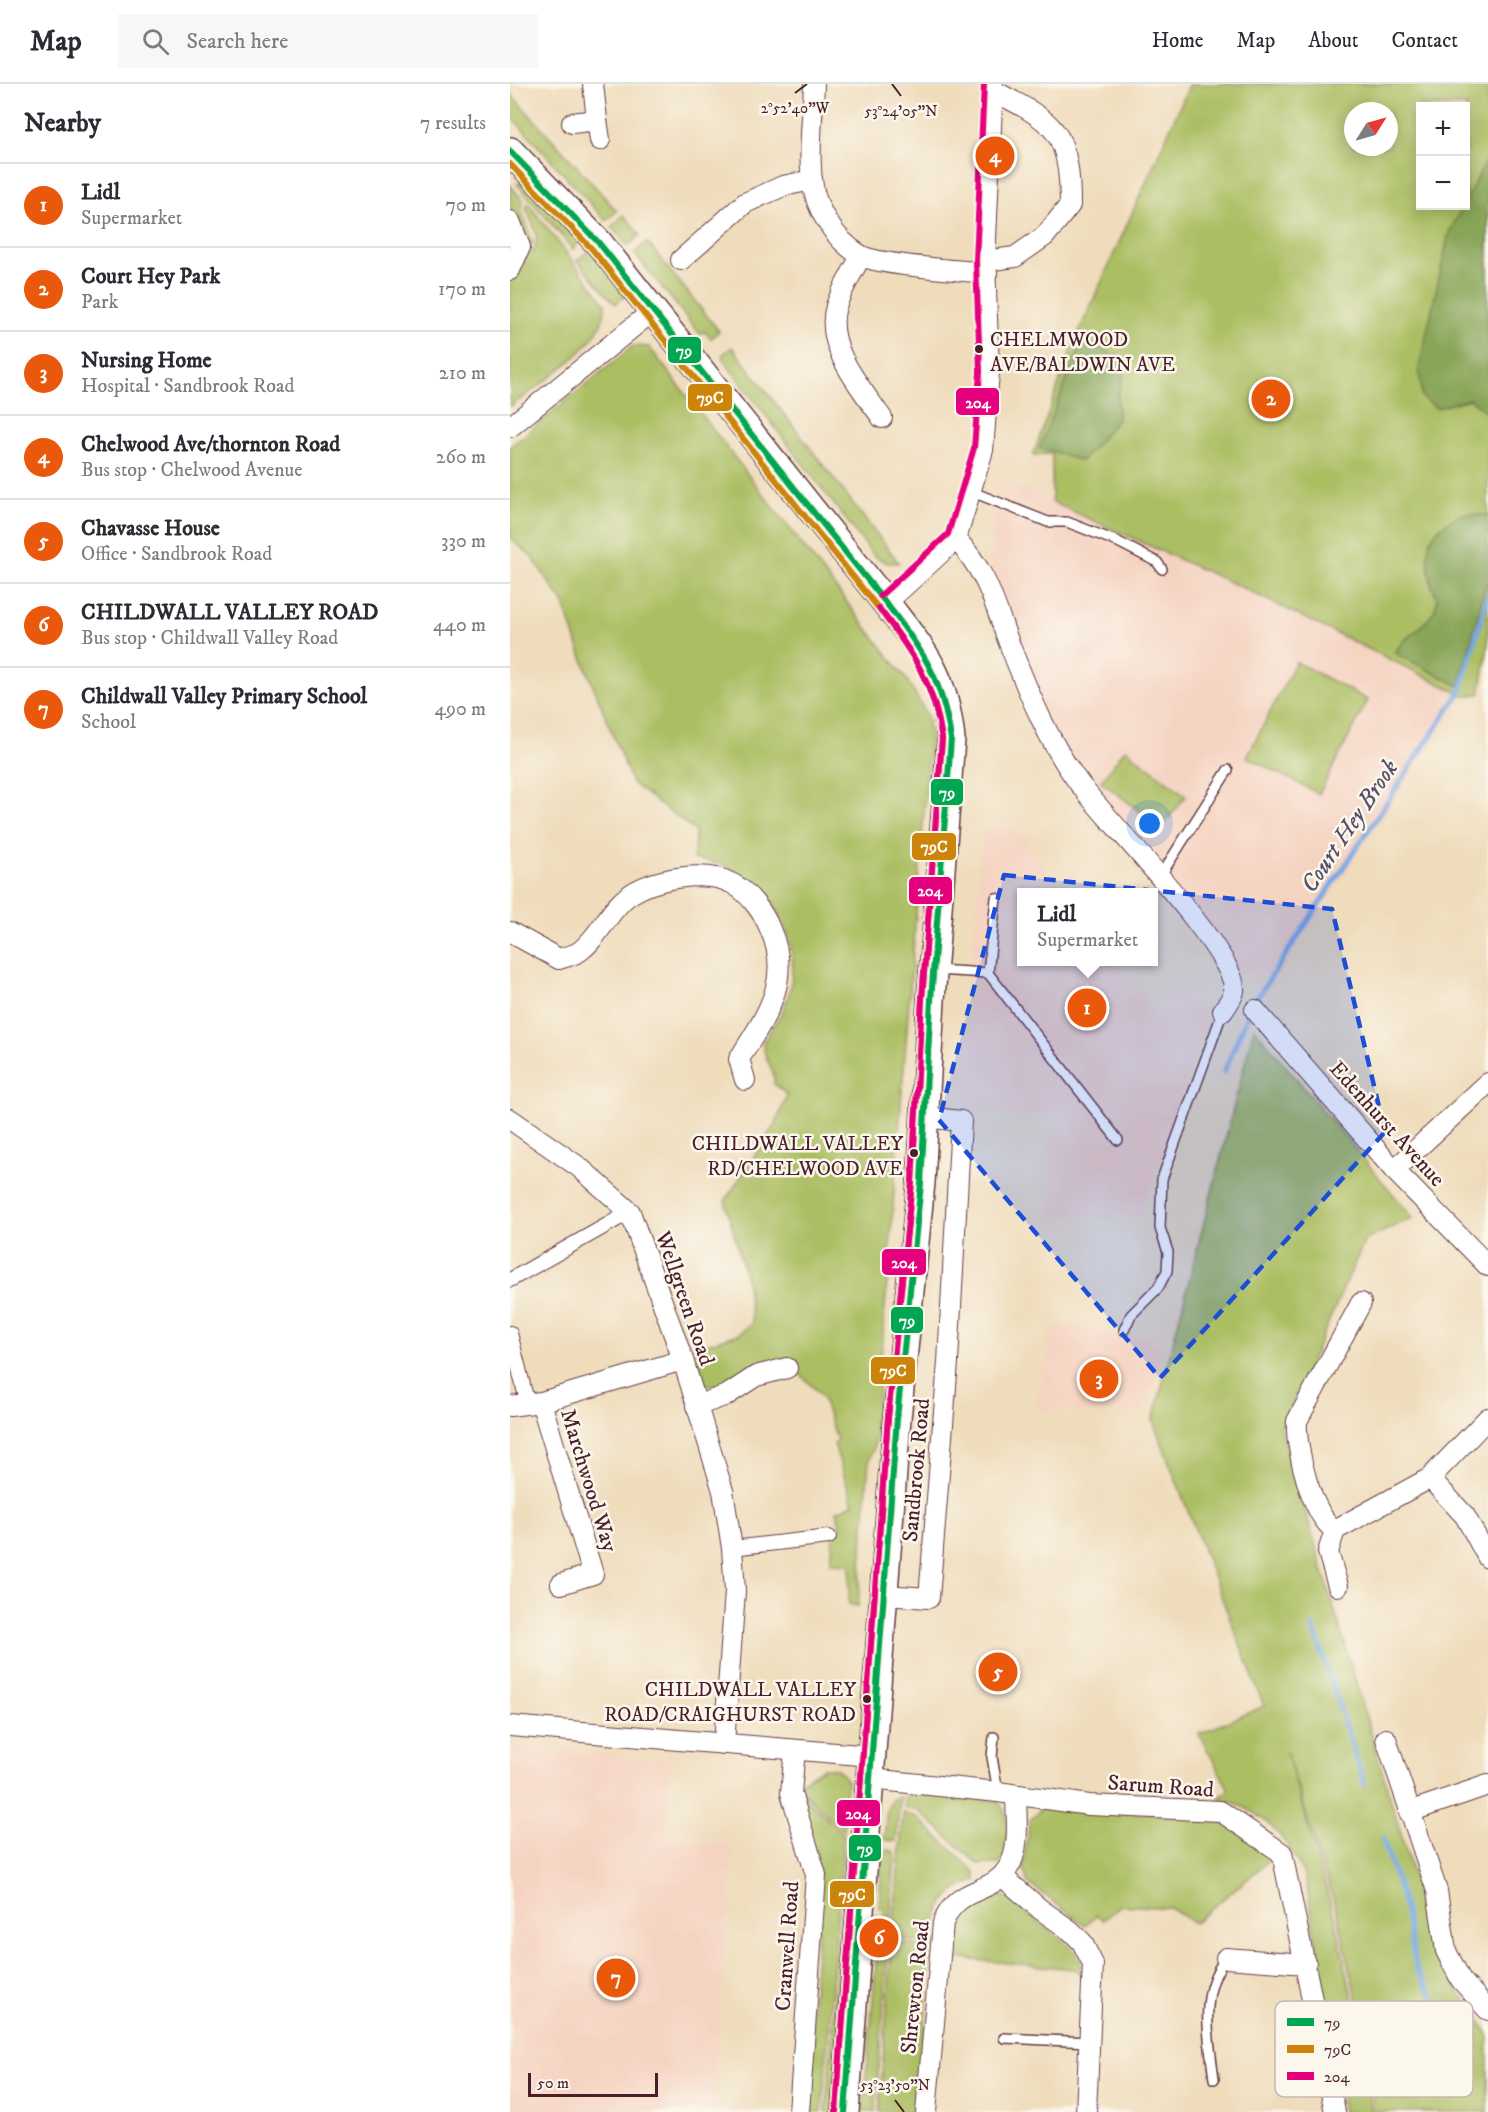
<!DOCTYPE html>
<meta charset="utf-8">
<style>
:root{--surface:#fff;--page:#f7f7f7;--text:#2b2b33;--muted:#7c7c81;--line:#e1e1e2;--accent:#ea580c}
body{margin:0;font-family:"IM FELL DW Pica",serif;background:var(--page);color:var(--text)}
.controls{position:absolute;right:18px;top:18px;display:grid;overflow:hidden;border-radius:0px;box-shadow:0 3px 15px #0003}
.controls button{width:54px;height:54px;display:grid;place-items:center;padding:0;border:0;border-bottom:2px solid var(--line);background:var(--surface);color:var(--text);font:30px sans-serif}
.compass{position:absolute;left:834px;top:18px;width:54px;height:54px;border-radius:50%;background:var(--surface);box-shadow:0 3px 15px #0003;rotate:53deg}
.scale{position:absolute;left:18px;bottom:15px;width:130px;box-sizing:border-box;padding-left:6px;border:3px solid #4a1f2b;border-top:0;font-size:16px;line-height:21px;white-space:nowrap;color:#4a1f2b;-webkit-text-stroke:4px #fbf7ec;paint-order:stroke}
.you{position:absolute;left:640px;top:740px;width:21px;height:21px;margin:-15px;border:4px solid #fff;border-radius:50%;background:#1a73e8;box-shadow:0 0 0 9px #1a73e833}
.badge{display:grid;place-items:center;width:39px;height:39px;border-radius:50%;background:var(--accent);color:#fff;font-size:20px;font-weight:700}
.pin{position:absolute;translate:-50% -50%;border:3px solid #fff;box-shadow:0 2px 6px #0006}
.popup{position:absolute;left:507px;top:804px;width:141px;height:78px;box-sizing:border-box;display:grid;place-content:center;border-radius:0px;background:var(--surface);filter:drop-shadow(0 2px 4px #0005);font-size:20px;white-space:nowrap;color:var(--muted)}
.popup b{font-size:22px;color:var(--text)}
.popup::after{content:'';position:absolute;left:50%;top:100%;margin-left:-12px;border:12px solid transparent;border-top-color:var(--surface)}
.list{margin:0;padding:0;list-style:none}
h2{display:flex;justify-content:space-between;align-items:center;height:78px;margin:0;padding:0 24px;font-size:26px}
h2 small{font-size:20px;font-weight:400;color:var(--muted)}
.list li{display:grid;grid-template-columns:39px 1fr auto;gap:18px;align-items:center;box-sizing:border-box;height:84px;padding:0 24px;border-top:2px solid var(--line)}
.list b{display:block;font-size:22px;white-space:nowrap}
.list p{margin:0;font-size:20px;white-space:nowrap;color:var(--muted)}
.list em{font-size:20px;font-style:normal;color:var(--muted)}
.icon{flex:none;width:33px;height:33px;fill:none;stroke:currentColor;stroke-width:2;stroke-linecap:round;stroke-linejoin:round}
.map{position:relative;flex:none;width:978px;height:2028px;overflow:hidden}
header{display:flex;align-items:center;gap:36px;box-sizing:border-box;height:84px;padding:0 30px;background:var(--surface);border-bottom:2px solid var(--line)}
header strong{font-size:28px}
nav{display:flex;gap:33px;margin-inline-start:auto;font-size:21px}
.search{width:420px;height:54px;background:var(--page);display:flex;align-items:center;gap:15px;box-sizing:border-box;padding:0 21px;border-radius:0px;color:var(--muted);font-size:22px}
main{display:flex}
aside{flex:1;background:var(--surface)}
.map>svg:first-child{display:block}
</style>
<header>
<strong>Map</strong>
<div class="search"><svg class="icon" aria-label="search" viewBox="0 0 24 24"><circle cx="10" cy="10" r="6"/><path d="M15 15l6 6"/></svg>Search here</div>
<nav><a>Home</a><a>Map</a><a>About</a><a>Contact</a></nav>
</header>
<main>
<aside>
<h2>Nearby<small>7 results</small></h2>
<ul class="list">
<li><span class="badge">1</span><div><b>Lidl</b><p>Supermarket</p></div><em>70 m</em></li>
<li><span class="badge">2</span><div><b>Court Hey Park</b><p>Park</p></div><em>170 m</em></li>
<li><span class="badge">3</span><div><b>Nursing Home</b><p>Hospital · Sandbrook Road</p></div><em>210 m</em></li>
<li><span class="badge">4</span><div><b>Chelwood Ave/thornton Road</b><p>Bus stop · Chelwood Avenue</p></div><em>260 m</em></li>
<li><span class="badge">5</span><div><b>Chavasse House</b><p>Office · Sandbrook Road</p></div><em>330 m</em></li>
<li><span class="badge">6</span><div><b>CHILDWALL VALLEY ROAD</b><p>Bus stop · Childwall Valley Road</p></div><em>440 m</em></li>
<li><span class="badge">7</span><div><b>Childwall Valley Primary School</b><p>School</p></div><em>490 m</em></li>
</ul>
</aside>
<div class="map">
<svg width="978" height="2028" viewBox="0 0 978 2028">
<rect width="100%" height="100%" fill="#fbf7ec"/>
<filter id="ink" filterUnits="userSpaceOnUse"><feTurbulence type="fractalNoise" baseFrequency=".0167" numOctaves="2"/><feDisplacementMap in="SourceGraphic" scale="12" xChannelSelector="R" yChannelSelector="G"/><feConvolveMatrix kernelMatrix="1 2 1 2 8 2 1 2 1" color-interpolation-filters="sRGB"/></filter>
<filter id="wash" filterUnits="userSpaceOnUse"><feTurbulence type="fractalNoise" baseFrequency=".008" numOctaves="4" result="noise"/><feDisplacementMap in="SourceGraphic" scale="24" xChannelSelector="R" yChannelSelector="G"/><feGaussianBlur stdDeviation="1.35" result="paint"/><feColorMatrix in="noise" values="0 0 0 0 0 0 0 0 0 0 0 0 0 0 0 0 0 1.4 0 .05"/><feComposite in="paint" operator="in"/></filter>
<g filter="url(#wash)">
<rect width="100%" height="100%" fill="#efdcbb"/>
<g fill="#f5d3c1">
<polygon points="486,400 506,402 733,504 955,612 766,892 729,889 634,790 547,661 480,477"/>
<polygon points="502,740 555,808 511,808 511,878 608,878 643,922 665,904 700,923 631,1132 539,1132 543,1033 452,1024 472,748"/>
<polygon points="543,1241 636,1253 654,1264 636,1327 525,1327"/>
<polygon points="0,1660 160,1677 156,1755 223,1761 202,2028 0,2028"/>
</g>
<g fill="#abbe62" stroke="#7a6e46" stroke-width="1.5" fill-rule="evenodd">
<path d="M680,0H978V562L970,610L955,612L733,504L542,418V370L523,371L564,259ZM910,22H956V122H910ZM843,27H879V63H843Z"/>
<polygon points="0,9 107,127 96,137 0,31"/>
<polygon points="16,95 71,156 63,165 7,100"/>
<polygon points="0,101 13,116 11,125 23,159 22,161 18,162 10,137 0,122"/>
<path d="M18,119L95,219C100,258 28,301 0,323V200L12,183L18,167L23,168C32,154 22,139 16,125Z"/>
<polygon points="114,131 130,151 118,162 101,143"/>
<polygon points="137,158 209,247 201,255 194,247 190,250 124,169"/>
<polygon points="80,166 117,211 105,220 67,176"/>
<path d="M123,262L139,263L397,596L417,631L420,652L364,1364L359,1376L348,1522L339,1520L340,1480L321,1479L323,1451L330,1443L327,1427L343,1420L324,1360L327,1356L312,1312L287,1287L278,1274L244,1282L211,1303L196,1301L184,1264L229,1250L242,1239L236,1194L215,1117L266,1039L277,1011L264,1000C266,985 252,974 253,958C263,943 275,927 279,909C296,845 251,780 184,775L185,747L122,699L71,571L54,520L22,473L0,454V363Z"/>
<polygon points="222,263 389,479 377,479 363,471 214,277 212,271"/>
<polygon points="786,578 858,616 809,710 737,673"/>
<polygon points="615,665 676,712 651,744 591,697"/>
<path d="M744,944L903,1134L855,1156L771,1345L924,1862L946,1903L978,1950V2028H865L849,1925L826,1824L776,1667L825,1835L847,1935L862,2028H833L796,1796C779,1754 753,1726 709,1714L719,1706L689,1650L754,1622L643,1337Z"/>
<polygon points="313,1684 328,1685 337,1697 334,1747 289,1704 291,1698"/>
<path d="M409,1710L487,1717C504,1732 498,1761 490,1780H468L409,1727L394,1724L395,1711Z"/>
<polygon points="289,1711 292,1711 334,1751 312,2028 294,2028 311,1804"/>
<polygon points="390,1712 386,1757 374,1756 377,1726 382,1715"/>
<polygon points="534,1722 665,1731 711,1737 757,1769 761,1775 684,1839 660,1824 611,1821 593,1836 587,1831 575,1841 517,1798 513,1782 520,1736"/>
<path d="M393,1729L407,1733L465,1788L466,1797C434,1806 425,1829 421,1860L392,1855L383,1845Z"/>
<polygon points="340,1764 346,1765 325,2028 316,2028 337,1766"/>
<polygon points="377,1766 383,1767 385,1773 379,1844 377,1845 373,1843 374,1825 369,1823 373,1767"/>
<path d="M495,1812L564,1866L570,1874L572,1892L564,1885L442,1874C446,1832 449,1819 495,1812Z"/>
<polygon points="368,1857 379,1857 365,2028 353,2028"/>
<polygon points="386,1857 421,1865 408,2028 369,2028 382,1860"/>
</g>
<g fill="#88a558" stroke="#696242" stroke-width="1.5">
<polygon points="978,73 978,330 960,315 926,324 912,313 909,284 939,149"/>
<path d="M572,257L618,276L608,310V335L572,377C555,373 544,366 529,365Z"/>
<path d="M953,430L978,431V493L949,602L885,569C894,549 925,541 927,516C927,511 922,504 921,499C914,461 917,446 953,430Z"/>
</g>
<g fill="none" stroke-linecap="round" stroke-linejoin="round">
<g stroke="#76a8e2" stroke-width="5">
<polyline points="714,988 741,923 950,608 978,510"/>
<polyline points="803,1542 855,1701"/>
<polyline points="873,1755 892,1814 907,1886 927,1920 927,1929"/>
</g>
</g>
</g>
<g filter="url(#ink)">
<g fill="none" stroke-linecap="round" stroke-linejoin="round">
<g stroke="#633b41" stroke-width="12">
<g id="service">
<polyline points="460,407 538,438 557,438 608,458 647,478 652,485"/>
<polyline points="649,794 718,686"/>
<polyline points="425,886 478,889 608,1056"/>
<polyline points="478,889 486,814"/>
<polyline points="614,1246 621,1231 648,1204 657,1187 658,1168 650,1144 652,1095 713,927"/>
<polyline points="484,1653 482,1673 488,1708"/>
<polyline points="494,1954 579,1958"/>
<path d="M704,1995C699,1953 688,1909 716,1874"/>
</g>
</g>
<g stroke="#633b41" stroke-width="16">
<g id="pedestrian">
<polyline points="0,1196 120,1128"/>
<polyline points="0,1249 18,1321"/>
<polyline points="222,1464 319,1453"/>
</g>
</g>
<g stroke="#633b41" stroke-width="22">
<g id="minor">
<polyline points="83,0 87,36"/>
<path d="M304,0C303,31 298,65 302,96C305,125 325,156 350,171C369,182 451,186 477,189"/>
<polyline points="62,39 87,36 90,56"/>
<polyline points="0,137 10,163 0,186"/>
<path d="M351,172C343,188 332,204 326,222C314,263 350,302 372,334"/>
<polyline points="171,176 235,119 273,102 302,96"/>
<path d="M475,177L505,173L535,152L560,121C560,99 559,66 545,48C533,31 501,16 482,6"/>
<polyline points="0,343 144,226"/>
<path d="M446,455C478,490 483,516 499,559C518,608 542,667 576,708C602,741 729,872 724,907C723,914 716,922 713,927"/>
<polyline points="376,519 446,455 473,366 479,288 475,177 483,0"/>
<path d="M0,848L49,875C55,873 65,871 70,867C89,853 99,826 118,812C143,794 196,785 223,800C238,808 254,829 260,845C283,896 256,932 229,975L235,996"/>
<polyline points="745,926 884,1086 978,1182"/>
<polyline points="0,1035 69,1083 120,1128 173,1276 213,1407 222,1464 225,1507 214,1660"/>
<polyline points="884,1086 978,999"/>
<path d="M851,1219L787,1337C785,1363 802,1433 825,1446L920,1394L978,1334"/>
<polyline points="31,1318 83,1490 51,1500"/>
<polyline points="0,1322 31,1318 173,1276"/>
<polyline points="186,1322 217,1311 246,1292 277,1284"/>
<polyline points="920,1394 955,1432 978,1474"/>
<polyline points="825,1446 818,1468 828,1502"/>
<polyline points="374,1511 419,1514 438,1278 451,1037 415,1033"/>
<polyline points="0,1642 362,1672"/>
<polyline points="876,1655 927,1807 936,1867 951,1896 978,1926"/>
<polyline points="285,1666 281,1709 306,1791 289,2028"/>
<polyline points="360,1695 488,1708 579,1721 710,1727 772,1769 825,2028"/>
<polyline points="899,1728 978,1701"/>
<polyline points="492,1792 530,1825 561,1847 572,1858 583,1880 576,2028"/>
<polyline points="716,1874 796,1880"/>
<path d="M416,2028L433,1839C448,1800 481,1812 498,1784C511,1765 506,1733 506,1711"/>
</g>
</g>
<g stroke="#633b41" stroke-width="30">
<path id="secondary" d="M0,67L89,159L376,519C415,570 434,589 441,655L421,916L411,1099L387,1334L335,2028"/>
</g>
<use href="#service" stroke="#fff" stroke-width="9"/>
<use href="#pedestrian" stroke="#fff" stroke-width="14"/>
<use href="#minor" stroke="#fff" stroke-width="20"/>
<use href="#secondary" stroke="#fff" stroke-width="27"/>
<g stroke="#fbf7ec" stroke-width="10">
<path id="bus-1" d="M0,67L89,159L376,519C413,567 432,594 441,655L421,916L411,1099L387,1334L335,2028"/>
</g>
<g stroke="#fbf7ec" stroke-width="10">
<path id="bus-2" d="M0,80L82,165L369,525C403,569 424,599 432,655L412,915L402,1098L378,1333L326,2027"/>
</g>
<g stroke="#fbf7ec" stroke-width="10">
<g id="bus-3">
<polyline points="370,512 438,450 464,364 470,288 466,177 474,0"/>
<path d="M326,2027L378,1333L402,1098L412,915L432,655C424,599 403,569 369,524"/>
</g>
</g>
<use href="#bus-1" stroke="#00a651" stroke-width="6"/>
<use href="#bus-2" stroke="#cc840b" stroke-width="6"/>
<use href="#bus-3" stroke="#e5007d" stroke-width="6"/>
</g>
</g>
<path fill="#1d4ed8" fill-opacity="0.2" stroke="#1d4ed8" stroke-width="4.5" stroke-dasharray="12 8" stroke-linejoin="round" d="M494,791L822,825L875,1048L650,1294L429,1036Z"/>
<path fill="none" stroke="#4a1f2b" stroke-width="2" d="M382,0L391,12M285,9L297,0M385,2016L394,2028"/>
<g fill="#4a1f2b" stroke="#fbf7ec" stroke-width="2">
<circle cx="469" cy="265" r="5"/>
<circle cx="404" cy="1069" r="5"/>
<circle cx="357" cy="1615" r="5"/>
</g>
<g text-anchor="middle" stroke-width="5" stroke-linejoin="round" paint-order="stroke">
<g font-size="20" fill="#4a1f2b" stroke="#fbf7ec" text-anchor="end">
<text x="480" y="262" text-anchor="start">CHELMWOOD<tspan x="480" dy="25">AVE/BALDWIN AVE</tspan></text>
<text x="393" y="1066">CHILDWALL VALLEY<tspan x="393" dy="25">RD/CHELWOOD AVE</tspan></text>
<text x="346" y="1612">CHILDWALL VALLEY<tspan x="346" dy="25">ROAD/CRAIGHURST ROAD</tspan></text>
</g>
<g font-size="22" fill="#4a1f2b" stroke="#fbf7ec">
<text transform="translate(878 1039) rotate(48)" y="8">Edenhurst Avenue</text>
<text transform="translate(176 1214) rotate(71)" y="8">Wellgreen Road</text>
<text transform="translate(405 1386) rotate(-85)" y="8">Sandbrook Road</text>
<text transform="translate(80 1396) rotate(73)" y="8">Marchwood Way</text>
<text transform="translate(651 1701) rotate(4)" y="8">Sarum Road</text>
<text transform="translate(276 1862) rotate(-86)" y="8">Cranwell Road</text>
<text transform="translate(404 1903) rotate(-84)" y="8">Shrewton Road</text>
</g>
<g font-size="24" font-style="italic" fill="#594f6b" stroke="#fbf7ec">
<text transform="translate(839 742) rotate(-56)" y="8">Court Hey Brook</text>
</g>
</g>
<rect x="765" y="1917" width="198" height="96" rx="9" fill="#fbf7ec" stroke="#c6b6b2" stroke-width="1.5"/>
<rect x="777" y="1934" width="27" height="8" fill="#00a651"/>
<rect x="777" y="1961" width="27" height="8" fill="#cc840b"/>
<rect x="777" y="1988" width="27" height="8" fill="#e5007d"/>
<g font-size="16" fill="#4a1f2b">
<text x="814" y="1944">79</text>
<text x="814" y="1971">79C</text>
<text x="814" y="1998">204</text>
</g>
<g font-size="15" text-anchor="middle" fill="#4a1f2b" stroke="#fbf7ec" stroke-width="5" stroke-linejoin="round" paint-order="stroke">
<text x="285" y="29">2°52'40"W</text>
<text x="391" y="32">53°24'05"N</text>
<text x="385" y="2006">53°23'50"N</text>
</g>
<g stroke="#fbf7ec" stroke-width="2">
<rect x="157" y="252" width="35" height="28" rx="6" fill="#00a651"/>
<rect x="177" y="299" width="46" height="29" rx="6" fill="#cc840b"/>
<rect x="445" y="303" width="45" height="29" rx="6" fill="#e5007d"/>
<rect x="420" y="694" width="34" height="28" rx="6" fill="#00a651"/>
<rect x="401" y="748" width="46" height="29" rx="6" fill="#cc840b"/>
<rect x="398" y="792" width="45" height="29" rx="6" fill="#e5007d"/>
<rect x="371" y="1164" width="46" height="28" rx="6" fill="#e5007d"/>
<rect x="380" y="1222" width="34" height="28" rx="6" fill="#00a651"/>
<rect x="360" y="1272" width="46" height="29" rx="6" fill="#cc840b"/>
<rect x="326" y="1715" width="45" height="28" rx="6" fill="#e5007d"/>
<rect x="338" y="1750" width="34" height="28" rx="6" fill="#00a651"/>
<rect x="319" y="1796" width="46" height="28" rx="6" fill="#cc840b"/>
</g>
<g font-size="16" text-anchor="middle" font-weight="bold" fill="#fff">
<text x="174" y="272">79</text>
<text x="200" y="319">79C</text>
<text x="468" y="324">204</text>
<text x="437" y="714">79</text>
<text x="424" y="768">79C</text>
<text x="420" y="812">204</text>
<text x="394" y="1184">204</text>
<text x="397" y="1242">79</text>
<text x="383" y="1292">79C</text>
<text x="348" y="1735">204</text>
<text x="355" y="1770">79</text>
<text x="342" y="1816">79C</text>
</g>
</svg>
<div class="controls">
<button>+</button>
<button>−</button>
</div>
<svg class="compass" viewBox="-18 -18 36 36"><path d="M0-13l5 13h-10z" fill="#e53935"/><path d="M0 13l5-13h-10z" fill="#7c7c81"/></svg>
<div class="scale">50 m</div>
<div class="you"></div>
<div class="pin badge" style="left:577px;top:924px">1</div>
<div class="popup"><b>Lidl</b>Supermarket</div>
<div class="pin badge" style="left:761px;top:315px">2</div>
<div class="pin badge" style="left:589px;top:1295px">3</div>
<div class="pin badge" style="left:485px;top:72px">4</div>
<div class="pin badge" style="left:488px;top:1588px">5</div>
<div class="pin badge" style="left:369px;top:1854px">6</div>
<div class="pin badge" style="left:106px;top:1894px">7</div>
</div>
</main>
